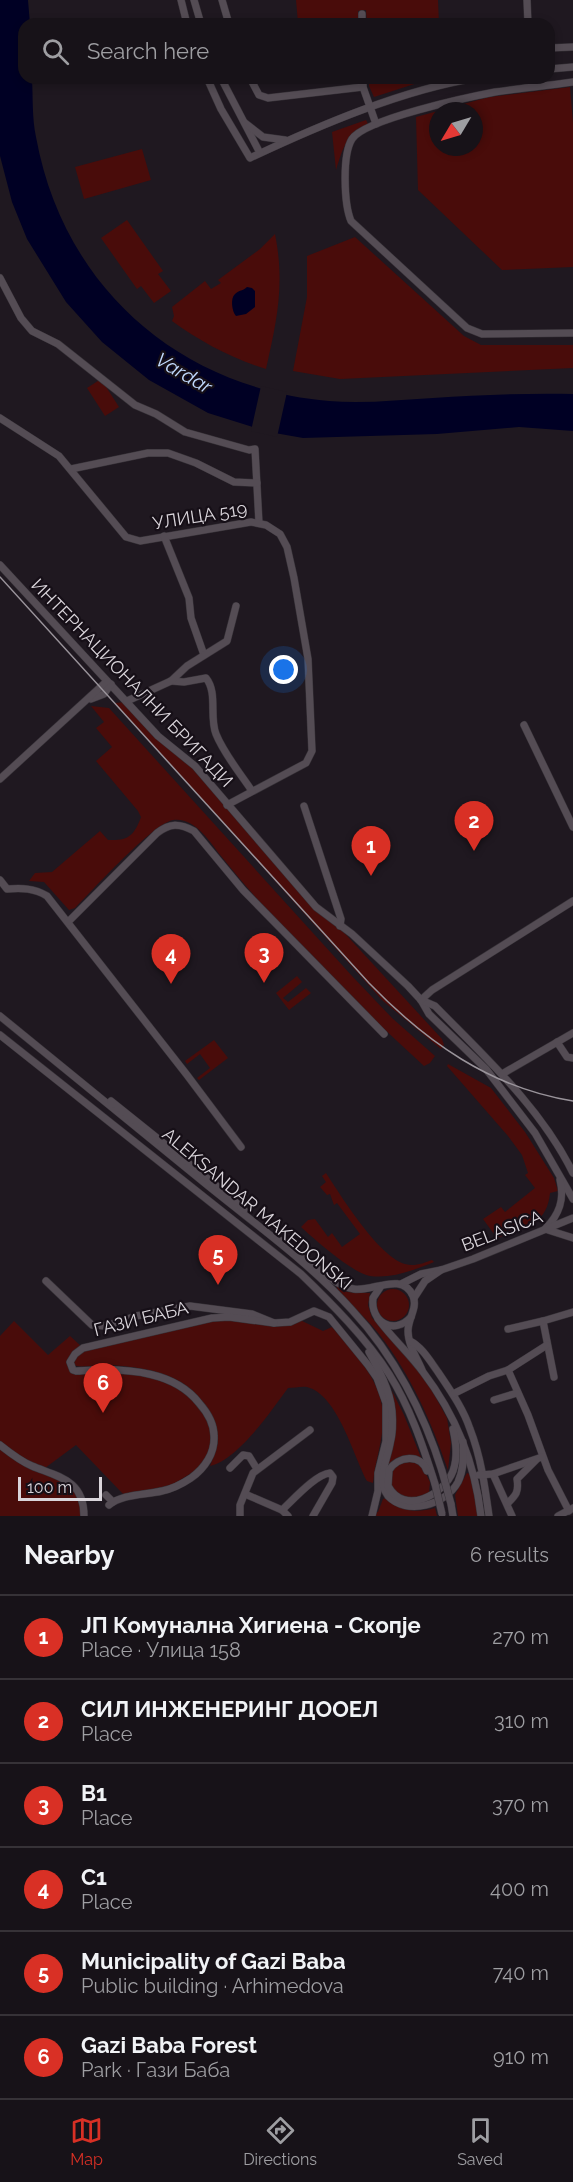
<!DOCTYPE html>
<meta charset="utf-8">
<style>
:root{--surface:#171218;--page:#201b21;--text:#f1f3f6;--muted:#9e9ea2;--line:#363237;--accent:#d93025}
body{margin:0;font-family:Raleway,sans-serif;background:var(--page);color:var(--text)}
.compass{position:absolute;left:429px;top:102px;width:54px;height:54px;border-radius:50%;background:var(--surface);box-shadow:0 3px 9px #0003;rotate:232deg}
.scale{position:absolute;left:18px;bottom:15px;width:84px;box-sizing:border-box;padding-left:6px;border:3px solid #dad5db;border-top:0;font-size:16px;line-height:21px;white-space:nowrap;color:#dad5db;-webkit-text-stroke:4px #160f17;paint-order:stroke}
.you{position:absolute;left:284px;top:670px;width:21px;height:21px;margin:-15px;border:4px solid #fff;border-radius:50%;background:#1a73e8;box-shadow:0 0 0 9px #1a73e833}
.badge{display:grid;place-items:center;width:39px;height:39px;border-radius:50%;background:var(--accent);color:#fff;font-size:20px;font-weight:700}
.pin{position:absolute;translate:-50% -50px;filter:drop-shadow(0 2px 3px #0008)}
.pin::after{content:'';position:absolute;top:32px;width:21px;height:18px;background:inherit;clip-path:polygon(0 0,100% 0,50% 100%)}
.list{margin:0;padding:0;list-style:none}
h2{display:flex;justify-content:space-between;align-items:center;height:78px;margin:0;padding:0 24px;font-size:26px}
h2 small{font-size:20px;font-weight:400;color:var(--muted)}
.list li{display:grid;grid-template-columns:39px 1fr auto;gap:18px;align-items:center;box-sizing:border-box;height:84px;padding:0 24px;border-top:2px solid var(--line)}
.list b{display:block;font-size:22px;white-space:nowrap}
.list p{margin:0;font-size:20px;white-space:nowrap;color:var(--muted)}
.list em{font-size:20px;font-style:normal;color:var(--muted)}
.icon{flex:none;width:33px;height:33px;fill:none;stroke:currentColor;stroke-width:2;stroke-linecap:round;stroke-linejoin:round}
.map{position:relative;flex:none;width:573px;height:1516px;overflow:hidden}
.search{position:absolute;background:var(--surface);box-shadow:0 3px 9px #0003;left:18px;right:18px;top:18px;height:66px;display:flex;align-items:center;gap:15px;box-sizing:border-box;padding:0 21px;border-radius:18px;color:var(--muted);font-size:22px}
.sheet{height:582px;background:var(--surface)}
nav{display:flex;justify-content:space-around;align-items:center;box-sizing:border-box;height:84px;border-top:2px solid var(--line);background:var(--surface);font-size:16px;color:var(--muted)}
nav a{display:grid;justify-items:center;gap:3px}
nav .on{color:var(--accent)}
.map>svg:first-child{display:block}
</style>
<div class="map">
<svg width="573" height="1516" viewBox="0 0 573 1516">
<rect width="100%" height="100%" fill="#1f1820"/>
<g fill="#490c0a" fill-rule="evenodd">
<polygon points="296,0 438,0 439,24 367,24 366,10 358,11 358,20 298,23"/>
<polygon points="369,78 433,78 374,97 369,86"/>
<path d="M570,87L573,123V267L502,270L418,190L416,117L489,97ZM438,111H474V147H438Z"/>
<path d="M366,120L368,124C345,138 344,145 336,170L332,132Z"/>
<polygon points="142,149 151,180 84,199 75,167"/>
<polygon points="127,220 163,271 158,274 171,291 154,303 141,286 137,289 101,238"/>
<path d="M275,234C285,284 277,320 266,369C231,358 201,342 172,321L174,316L172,307L205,281L211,289L221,283L218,280L260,249Z"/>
<polygon points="355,237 464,336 481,345 573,345 573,368 340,379 293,371 307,297 307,256"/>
<polygon points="101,379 119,407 105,416 87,388"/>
<polygon points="126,702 187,762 442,1039 444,1045 441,1049 383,1001 115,703"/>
<path d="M91,706L109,708L352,976L392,1018L435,1056L430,1063L424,1066C354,1002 281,931 221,856C210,842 195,817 173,820C152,824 93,890 75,908L69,910L44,882L29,881L35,873L52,872L100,831L108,840C128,841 134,836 141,817L138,811L96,761L112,747L96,728L104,722Z"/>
<polygon points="297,976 302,982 283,998 288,1002 306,988 311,993 289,1010 276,993"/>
<polygon points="214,1040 228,1058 199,1080 197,1078 210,1068 200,1054 187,1064 185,1061"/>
<path d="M448,1064L491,1088L525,1132L554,1178L558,1191L550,1193C547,1226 523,1228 497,1238L483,1219L501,1207L505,1212L535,1188L525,1175L528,1173L522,1155L508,1136L447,1066Z"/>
<path d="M326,1173C341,1196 379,1257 405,1264C414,1267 424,1263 432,1260L434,1262C414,1270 392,1279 370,1276C354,1274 314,1239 301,1227L308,1220L315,1219L328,1237L332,1233L342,1247L360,1234L337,1203L334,1205L330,1194L327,1195L320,1187L326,1182L322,1176Z"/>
<path d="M336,1286L347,1292L370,1293L368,1305L372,1318L393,1338L425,1378L447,1418L451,1443L448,1470C431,1421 411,1375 379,1334C367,1318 344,1300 336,1286Z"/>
<circle cx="393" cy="1305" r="16"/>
<path d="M235,1320H300L323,1331L332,1327C355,1354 386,1384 383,1423C382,1443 375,1463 373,1483L367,1481C353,1455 338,1395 307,1387C302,1386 293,1388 288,1388C271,1411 238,1460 210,1466C213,1458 218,1447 218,1439C218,1435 215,1430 214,1426C200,1377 155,1368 110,1365C97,1364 85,1369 73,1365V1361L83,1351L200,1321Z"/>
<polygon points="14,1321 48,1355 70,1336 83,1348 75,1354 73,1370 139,1373 178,1385 202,1407 214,1438 210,1452 198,1469 172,1485 124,1495 76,1445 45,1468 75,1488 84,1516 0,1516 0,1336"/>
<path d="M392,1391L404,1415L422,1460C408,1456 399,1453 388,1465L396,1419Z"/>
<path d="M408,1460L422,1466L430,1482L429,1493C411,1501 405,1501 391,1486L392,1467Z"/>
<polygon points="467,1473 472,1475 479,1516 458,1516 455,1495"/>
<path d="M386,1498C400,1512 417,1513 435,1508L437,1516H375V1512H378L383,1499Z"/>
</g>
<g fill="#000024">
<path d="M0,0H28L30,24H24V78H32C33,97 32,118 36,137C63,286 178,388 329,401C363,404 398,400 433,398C479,395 526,393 573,394V431L519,427L437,434L303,438L269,432L208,413L149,380L102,342L66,302L27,239L12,202L0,156Z"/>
<path d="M247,287L252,288L255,291V307L246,314L236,316C232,312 230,298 235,294C239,290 243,291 247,287Z"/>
</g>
<polygon fill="#1f1820" points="261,386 287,392 277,437 251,431"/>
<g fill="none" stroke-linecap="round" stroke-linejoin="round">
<g stroke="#373238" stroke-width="8">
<g id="minor">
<polyline points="181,0 187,24"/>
<polyline points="194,0 201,24"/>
<polyline points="222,0 229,24"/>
<polyline points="527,0 528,24"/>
<polyline points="362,24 362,14"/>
<polyline points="549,48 573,47"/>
<polyline points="549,69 573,67"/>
<path d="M207,78L221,109L250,158C318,126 404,89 477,78"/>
<polyline points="221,78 260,153"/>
<polyline points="250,78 259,95 268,98 363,87"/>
<polyline points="363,78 363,87 376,124"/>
<path d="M573,82C547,86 521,88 495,92C469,97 365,119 352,139C342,155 344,204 351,221L467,328L482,334L573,333"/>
<polyline points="245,123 263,137 285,140"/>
<polyline points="0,278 21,318 32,331 58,344 135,405 156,414 185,432 249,450 255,449 259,523"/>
<polyline points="0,418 59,456 126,537 140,541 251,522 266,525 280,534 287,547 294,578 308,659 312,751 306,763 227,805"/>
<polyline points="71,469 148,453 168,453 196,463 234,482 257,483"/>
<polyline points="164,536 189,598 191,618 204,655"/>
<polyline points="0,565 158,736 195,766 316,907 352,934 408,986 421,1000 429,1014 486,1069 535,1133 573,1199"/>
<path d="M171,681L184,682L206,678C218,693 209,716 216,734C224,754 240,773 252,791"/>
<polyline points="91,699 104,694 111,684"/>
<polyline points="127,701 171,681 187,666 227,641 236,606"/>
<polyline points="524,725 573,827"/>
<polyline points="0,779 107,681"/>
<polyline points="304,806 341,919 340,926"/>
<path d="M0,880L7,889C22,888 34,888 47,896L187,1075L241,1147"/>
<path d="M68,922L157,833C170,823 179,823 194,831L243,890L384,1034"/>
<path d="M421,1000L435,1006C485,1057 541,1108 573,1173"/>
<polyline points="421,1000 432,990 573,901"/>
<path d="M0,1016C67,1071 134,1125 201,1180C252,1222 308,1261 352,1310C394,1355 424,1413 442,1471"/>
<path d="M0,1035L301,1274C331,1303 367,1339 389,1374C410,1407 423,1446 435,1484"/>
<polyline points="557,1042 567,1057 573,1058"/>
<polyline points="502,1074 573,1033"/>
<polyline points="111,1101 227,1194 244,1210"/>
<path d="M545,1229C559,1215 565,1200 560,1180"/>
<polyline points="548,1230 573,1238"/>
<path d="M282,1241C305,1253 329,1285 354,1289C373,1292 402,1271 413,1296C418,1308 408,1318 408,1331C408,1345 417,1358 422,1370"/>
<polyline points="46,1281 92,1325 106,1326 136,1316 190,1306 252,1314 274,1323 290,1322 314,1311 329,1317 368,1365 377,1378 386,1403 386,1441 378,1473 378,1491 372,1516"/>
<polyline points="401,1284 421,1274 441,1270 473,1259 573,1218"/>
<path d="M381,1286L373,1298C370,1322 394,1336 411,1317"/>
<polyline points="414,1298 425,1281 441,1270"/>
<path d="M378,1319C392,1338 409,1353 423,1372C455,1414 475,1464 481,1516"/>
<polyline points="543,1321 554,1377"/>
<polyline points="508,1329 543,1321 573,1312"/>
<path d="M410,1341C422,1347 430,1361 438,1372C450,1390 463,1408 470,1429C481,1457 485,1487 489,1516"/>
<path d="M369,1352C379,1370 390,1390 392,1411C393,1422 393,1433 390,1444C387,1461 376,1480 388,1496C407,1516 446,1505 458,1482C464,1469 464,1456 463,1442"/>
<polyline points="508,1370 528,1415 548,1470 569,1511"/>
<polyline points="453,1394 489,1376 508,1370 547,1345"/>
<polyline points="494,1400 517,1393"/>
<path d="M0,1445C10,1453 20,1461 32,1466C59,1477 84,1480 84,1516"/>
<polyline points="230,1468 243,1455 249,1456 257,1469"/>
<path d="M427,1471C421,1453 398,1456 389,1470L388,1486C404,1516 444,1495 453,1471C458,1457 456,1443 453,1429"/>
<polyline points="493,1474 512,1516"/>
<polyline points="479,1475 493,1474 542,1457"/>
<polyline points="245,1494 282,1510 288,1516"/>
<polyline points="106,1495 113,1502"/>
<path d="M508,1503C516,1495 519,1492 517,1479L536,1460"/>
<polyline points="451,1504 453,1516"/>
<path d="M109,1505C122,1494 146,1495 162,1491C172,1489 182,1484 191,1478C205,1468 215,1453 214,1436C214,1424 207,1412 199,1403C175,1372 130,1369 94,1370C88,1370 82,1371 76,1371L73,1370L70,1362L75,1354L83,1348L212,1318L229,1317L274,1323"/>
<path d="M282,1510C293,1500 316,1474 330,1473L333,1477L332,1483L313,1516"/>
<polyline points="240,1516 240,1505 253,1473 310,1430"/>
<polyline points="558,1516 573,1508"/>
</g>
</g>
<use href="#minor" stroke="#544c54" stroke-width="7"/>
<path stroke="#99939a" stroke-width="1.5" d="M0,577L369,983C426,1042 491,1088 573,1101"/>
<g stroke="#373238" stroke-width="8" stroke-linecap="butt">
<g id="minor-bridge">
<polyline points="442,1471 451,1504"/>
<polyline points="435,1484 442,1514"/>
</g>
</g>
<use href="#minor-bridge" stroke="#544c54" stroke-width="7"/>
</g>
<g text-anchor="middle" stroke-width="4.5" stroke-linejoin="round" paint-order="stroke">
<g font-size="18" fill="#dad5db" stroke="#160f17">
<text transform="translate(200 516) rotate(-9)" y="6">УЛИЦА 519</text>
<text transform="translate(132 683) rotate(46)" y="6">ИНТЕРНАЦИОНАЛНИ БРИГАДИ</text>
<text transform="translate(257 1209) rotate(40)" y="6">ALEKSANDAR MAKEDONSKI</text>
<text transform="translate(502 1231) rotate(-21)" y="6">BELASICA</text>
<text transform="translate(141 1319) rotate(-14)" y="6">ГАЗИ БАБА</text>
</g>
<g font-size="20" font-style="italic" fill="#c2dbff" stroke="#160f17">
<text transform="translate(184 373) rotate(30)" y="7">Vardar</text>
</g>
</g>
</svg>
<svg class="compass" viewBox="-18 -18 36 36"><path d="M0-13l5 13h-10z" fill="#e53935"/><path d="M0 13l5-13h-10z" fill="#9e9ea2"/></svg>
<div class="scale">100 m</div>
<div class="you"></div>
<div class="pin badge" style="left:371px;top:876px">1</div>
<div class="pin badge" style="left:474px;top:851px">2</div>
<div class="pin badge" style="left:264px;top:983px">3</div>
<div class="pin badge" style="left:171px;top:984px">4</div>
<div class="pin badge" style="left:218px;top:1285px">5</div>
<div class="pin badge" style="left:103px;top:1413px">6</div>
<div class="search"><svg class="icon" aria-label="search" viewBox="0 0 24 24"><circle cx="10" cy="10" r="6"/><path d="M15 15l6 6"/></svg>Search here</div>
</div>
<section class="sheet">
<h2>Nearby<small>6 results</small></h2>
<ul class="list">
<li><span class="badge">1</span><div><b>ЈП Комунална Хигиена - Скопје</b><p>Place · Улица 158</p></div><em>270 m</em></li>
<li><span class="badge">2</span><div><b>СИЛ ИНЖЕНЕРИНГ ДООЕЛ</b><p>Place</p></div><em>310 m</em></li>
<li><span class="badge">3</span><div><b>B1</b><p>Place</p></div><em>370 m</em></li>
<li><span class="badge">4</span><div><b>C1</b><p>Place</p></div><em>400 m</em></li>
<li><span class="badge">5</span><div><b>Municipality of Gazi Baba</b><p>Public building · Arhimedova</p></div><em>740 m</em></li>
<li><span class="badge">6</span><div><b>Gazi Baba Forest</b><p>Park · Гази Баба</p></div><em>910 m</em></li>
</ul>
</section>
<nav>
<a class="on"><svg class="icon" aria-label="map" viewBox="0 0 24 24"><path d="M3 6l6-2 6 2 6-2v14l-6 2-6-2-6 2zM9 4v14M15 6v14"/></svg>Map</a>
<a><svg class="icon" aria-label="directions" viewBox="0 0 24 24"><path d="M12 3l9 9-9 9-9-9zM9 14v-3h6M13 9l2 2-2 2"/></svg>Directions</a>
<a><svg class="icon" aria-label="saved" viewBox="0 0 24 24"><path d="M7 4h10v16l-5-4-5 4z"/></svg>Saved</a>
</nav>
